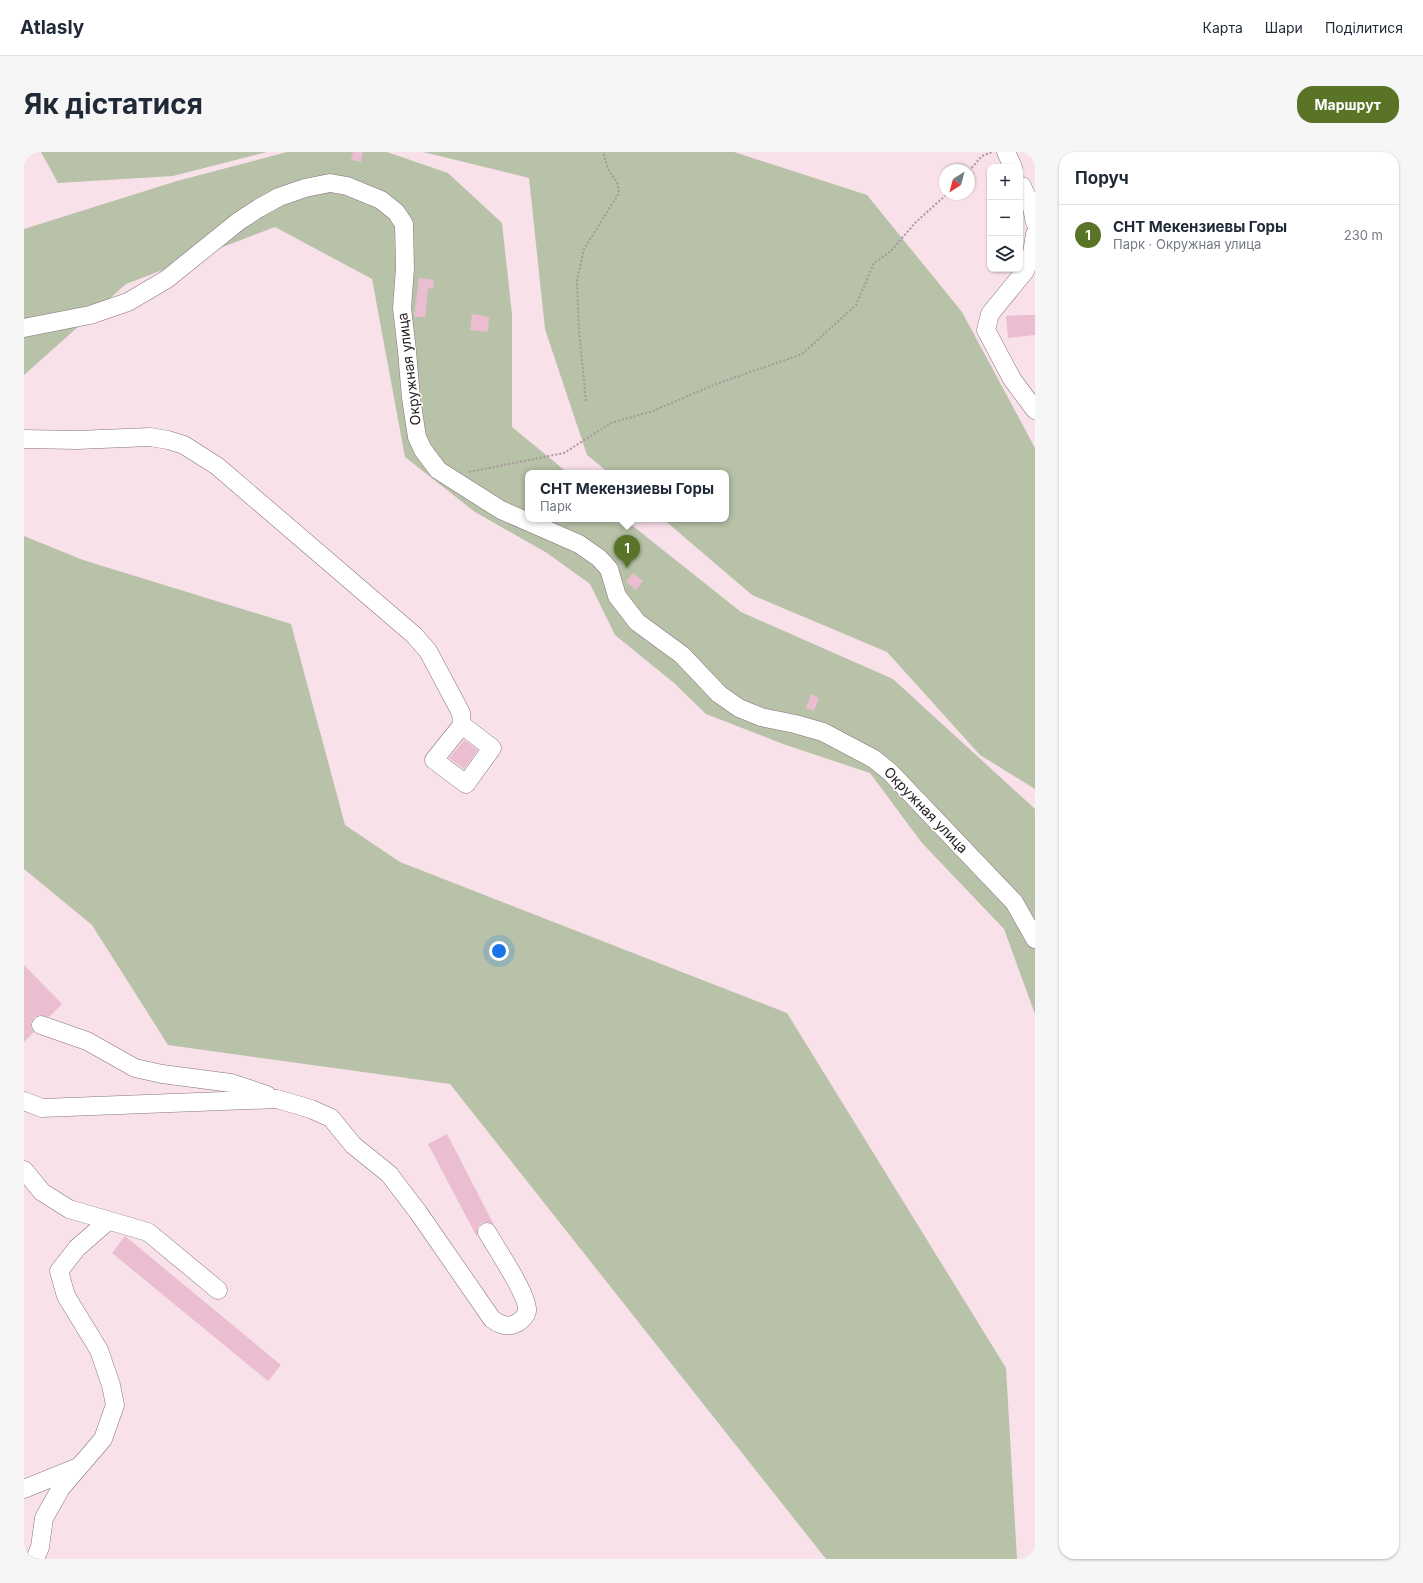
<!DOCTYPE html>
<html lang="uk">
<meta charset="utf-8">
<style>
:root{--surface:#fff;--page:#f6f6f7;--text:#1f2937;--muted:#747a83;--line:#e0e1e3;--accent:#597427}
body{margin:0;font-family:Inter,sans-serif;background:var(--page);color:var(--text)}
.controls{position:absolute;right:12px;top:12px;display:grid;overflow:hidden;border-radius:8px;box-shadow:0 1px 3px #0004}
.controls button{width:36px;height:36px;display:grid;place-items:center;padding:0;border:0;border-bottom:1px solid var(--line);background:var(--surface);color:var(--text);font:20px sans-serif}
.compass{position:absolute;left:915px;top:12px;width:36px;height:36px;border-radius:50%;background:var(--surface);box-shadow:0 1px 3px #0004;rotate:216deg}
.you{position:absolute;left:475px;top:799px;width:14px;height:14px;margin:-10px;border:3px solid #fff;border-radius:50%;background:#1a73e8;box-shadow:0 0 0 6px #1a73e833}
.badge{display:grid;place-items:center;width:26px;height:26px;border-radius:50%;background:var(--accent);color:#fff;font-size:13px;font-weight:700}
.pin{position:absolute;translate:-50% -33px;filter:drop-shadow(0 1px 2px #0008)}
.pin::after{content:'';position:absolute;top:21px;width:14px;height:12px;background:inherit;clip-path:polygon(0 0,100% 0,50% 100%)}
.popup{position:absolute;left:501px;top:318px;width:204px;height:52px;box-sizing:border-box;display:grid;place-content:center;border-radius:8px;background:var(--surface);filter:drop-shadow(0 1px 3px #0005);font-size:13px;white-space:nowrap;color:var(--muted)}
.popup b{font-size:15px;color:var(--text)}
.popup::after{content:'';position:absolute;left:50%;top:100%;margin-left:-8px;border:8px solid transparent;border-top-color:var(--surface)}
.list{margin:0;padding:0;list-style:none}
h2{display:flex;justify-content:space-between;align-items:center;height:52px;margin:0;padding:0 16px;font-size:17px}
h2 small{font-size:13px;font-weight:400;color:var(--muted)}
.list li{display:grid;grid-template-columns:26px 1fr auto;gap:12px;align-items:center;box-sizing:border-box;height:60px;padding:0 16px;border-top:1px solid var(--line)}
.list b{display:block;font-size:15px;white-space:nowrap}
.list p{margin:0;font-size:13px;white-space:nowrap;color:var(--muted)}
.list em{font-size:13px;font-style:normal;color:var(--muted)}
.icon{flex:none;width:22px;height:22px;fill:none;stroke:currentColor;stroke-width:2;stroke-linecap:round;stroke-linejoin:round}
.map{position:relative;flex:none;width:1011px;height:1407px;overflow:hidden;border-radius:16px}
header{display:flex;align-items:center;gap:24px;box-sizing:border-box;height:56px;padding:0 20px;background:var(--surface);border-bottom:1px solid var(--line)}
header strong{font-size:19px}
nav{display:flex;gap:22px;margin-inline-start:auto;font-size:14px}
.intro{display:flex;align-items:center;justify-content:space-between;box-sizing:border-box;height:96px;padding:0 24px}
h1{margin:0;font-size:28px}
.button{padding:10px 18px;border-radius:16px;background:var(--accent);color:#fff;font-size:14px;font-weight:700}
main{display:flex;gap:24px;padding:0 24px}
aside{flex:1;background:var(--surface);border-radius:16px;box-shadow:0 1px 3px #0004}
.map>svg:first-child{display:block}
</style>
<header>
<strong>Atlasly</strong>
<nav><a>Карта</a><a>Шари</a><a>Поділитися</a></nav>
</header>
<div class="intro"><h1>Як дістатися</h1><a class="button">Маршрут</a></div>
<main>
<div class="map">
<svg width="1011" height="1407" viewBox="0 0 1011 1407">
<rect width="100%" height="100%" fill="#f9e1ea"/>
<g fill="#b7c2a8">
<polygon points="17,0 243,0 149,24 34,31"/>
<polygon points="263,0 363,0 424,21 478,71 488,163 488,275 544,321 504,321 504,367 600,367 717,460 869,527 1011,657 1011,862 980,777 898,691 846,621 759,592 682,562 650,531 591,483 566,432 523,401 451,360 381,305 348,127 251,75 102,132 0,223 0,77 153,29"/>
<polygon points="399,0 710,0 843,43 938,160 1011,296 1011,637 956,603 863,500 728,443 639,367 702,367 702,321 585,321 563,303 521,177 505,26"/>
<polygon points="0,384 59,408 267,472 321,673 376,710 763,861 982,1216 993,1407 802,1407 426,932 144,893 68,773 0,717"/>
</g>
<g fill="#eabed0">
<polygon points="329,0 339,0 337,10 327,8"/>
<polygon points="395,126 410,128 409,137 404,136 401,165 390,165"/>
<polygon points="448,162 465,165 464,180 446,178"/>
<polygon points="999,163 1011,163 1011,183 984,186 982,164"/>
<polygon points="609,421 619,429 612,438 602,430"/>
<polygon points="787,542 795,546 790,559 782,556"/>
<polygon points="440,588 454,598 440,617 425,606"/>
<polygon points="0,813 38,852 25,865 15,863 10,865 7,870 7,875 10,880 0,890"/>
<polygon points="423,982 470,1073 463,1070 457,1071 454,1075 453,1085 404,992"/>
<polygon points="101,1084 257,1213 244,1229 88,1101"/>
</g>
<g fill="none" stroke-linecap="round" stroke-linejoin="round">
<g stroke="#87727b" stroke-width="19">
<g id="minor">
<polyline points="982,0 989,15"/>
<polyline points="998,34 1008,56 1011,71"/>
<polyline points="1011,82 1008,101 1001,119 966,162 962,178 988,227 1011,258"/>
<polyline points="0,176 66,163 104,150 143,127 215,69 235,56 255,45 281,36 306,31 323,34 357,48 372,60 380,72 381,116 378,156 383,199 387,246 393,285 399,298 414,318 477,358 555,392 575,406 585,417 593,444 613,470 658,503 695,542 715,556 737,565 771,572 799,580 850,607 866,620 990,750 1011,787"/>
<polyline points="0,287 53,288 126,285 144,288 160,293 193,314 390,483 404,499 437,561 438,573 410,608 442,632 468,596 438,573"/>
<polyline points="17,873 63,889 111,916 138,922 207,931 243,943"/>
<path d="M0,949L18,956L253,947L287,957L307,966L329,993L365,1022L394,1060L468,1167C476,1173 484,1176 493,1171C498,1168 502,1164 503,1159C505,1144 472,1096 463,1080"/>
<polyline points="0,1018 18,1040 45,1057 124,1080 194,1138"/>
<polyline points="0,1337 54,1315"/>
<polyline points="11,1407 16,1395 20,1366 37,1336 79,1287 91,1253 87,1233 75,1198 42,1144 35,1119 53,1096 84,1069"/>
</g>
</g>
<g stroke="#a9979d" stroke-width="2" stroke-dasharray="2 2" stroke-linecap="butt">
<polyline points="945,19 958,4 968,0"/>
<polyline points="562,249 555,179 553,128 560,97 595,41 593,30 584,17 579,0"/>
<polyline points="445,320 540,301 587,271 629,259 692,232 778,202 832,153 850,111 867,99 891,71 923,42"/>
</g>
<use href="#minor" stroke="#fff" stroke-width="18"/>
</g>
<g text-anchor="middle" stroke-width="3" stroke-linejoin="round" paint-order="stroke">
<g font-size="14" fill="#2b2225" stroke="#fff">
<text transform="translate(385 217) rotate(-97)" y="5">Окружная улица</text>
<text transform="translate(902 658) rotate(46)" y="5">Окружная улица</text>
</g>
</g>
</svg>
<div class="controls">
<button>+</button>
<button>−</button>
<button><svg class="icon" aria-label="layers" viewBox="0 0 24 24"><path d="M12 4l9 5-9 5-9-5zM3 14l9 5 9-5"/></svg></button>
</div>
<svg class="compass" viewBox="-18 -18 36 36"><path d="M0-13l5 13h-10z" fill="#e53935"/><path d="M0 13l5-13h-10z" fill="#747a83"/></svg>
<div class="you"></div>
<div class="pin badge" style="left:603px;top:416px">1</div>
<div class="popup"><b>СНТ Мекензиевы Горы</b>Парк</div>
</div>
<aside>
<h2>Поруч<small></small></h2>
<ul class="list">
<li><span class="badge">1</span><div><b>СНТ Мекензиевы Горы</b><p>Парк · Окружная улица</p></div><em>230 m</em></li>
</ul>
</aside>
</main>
